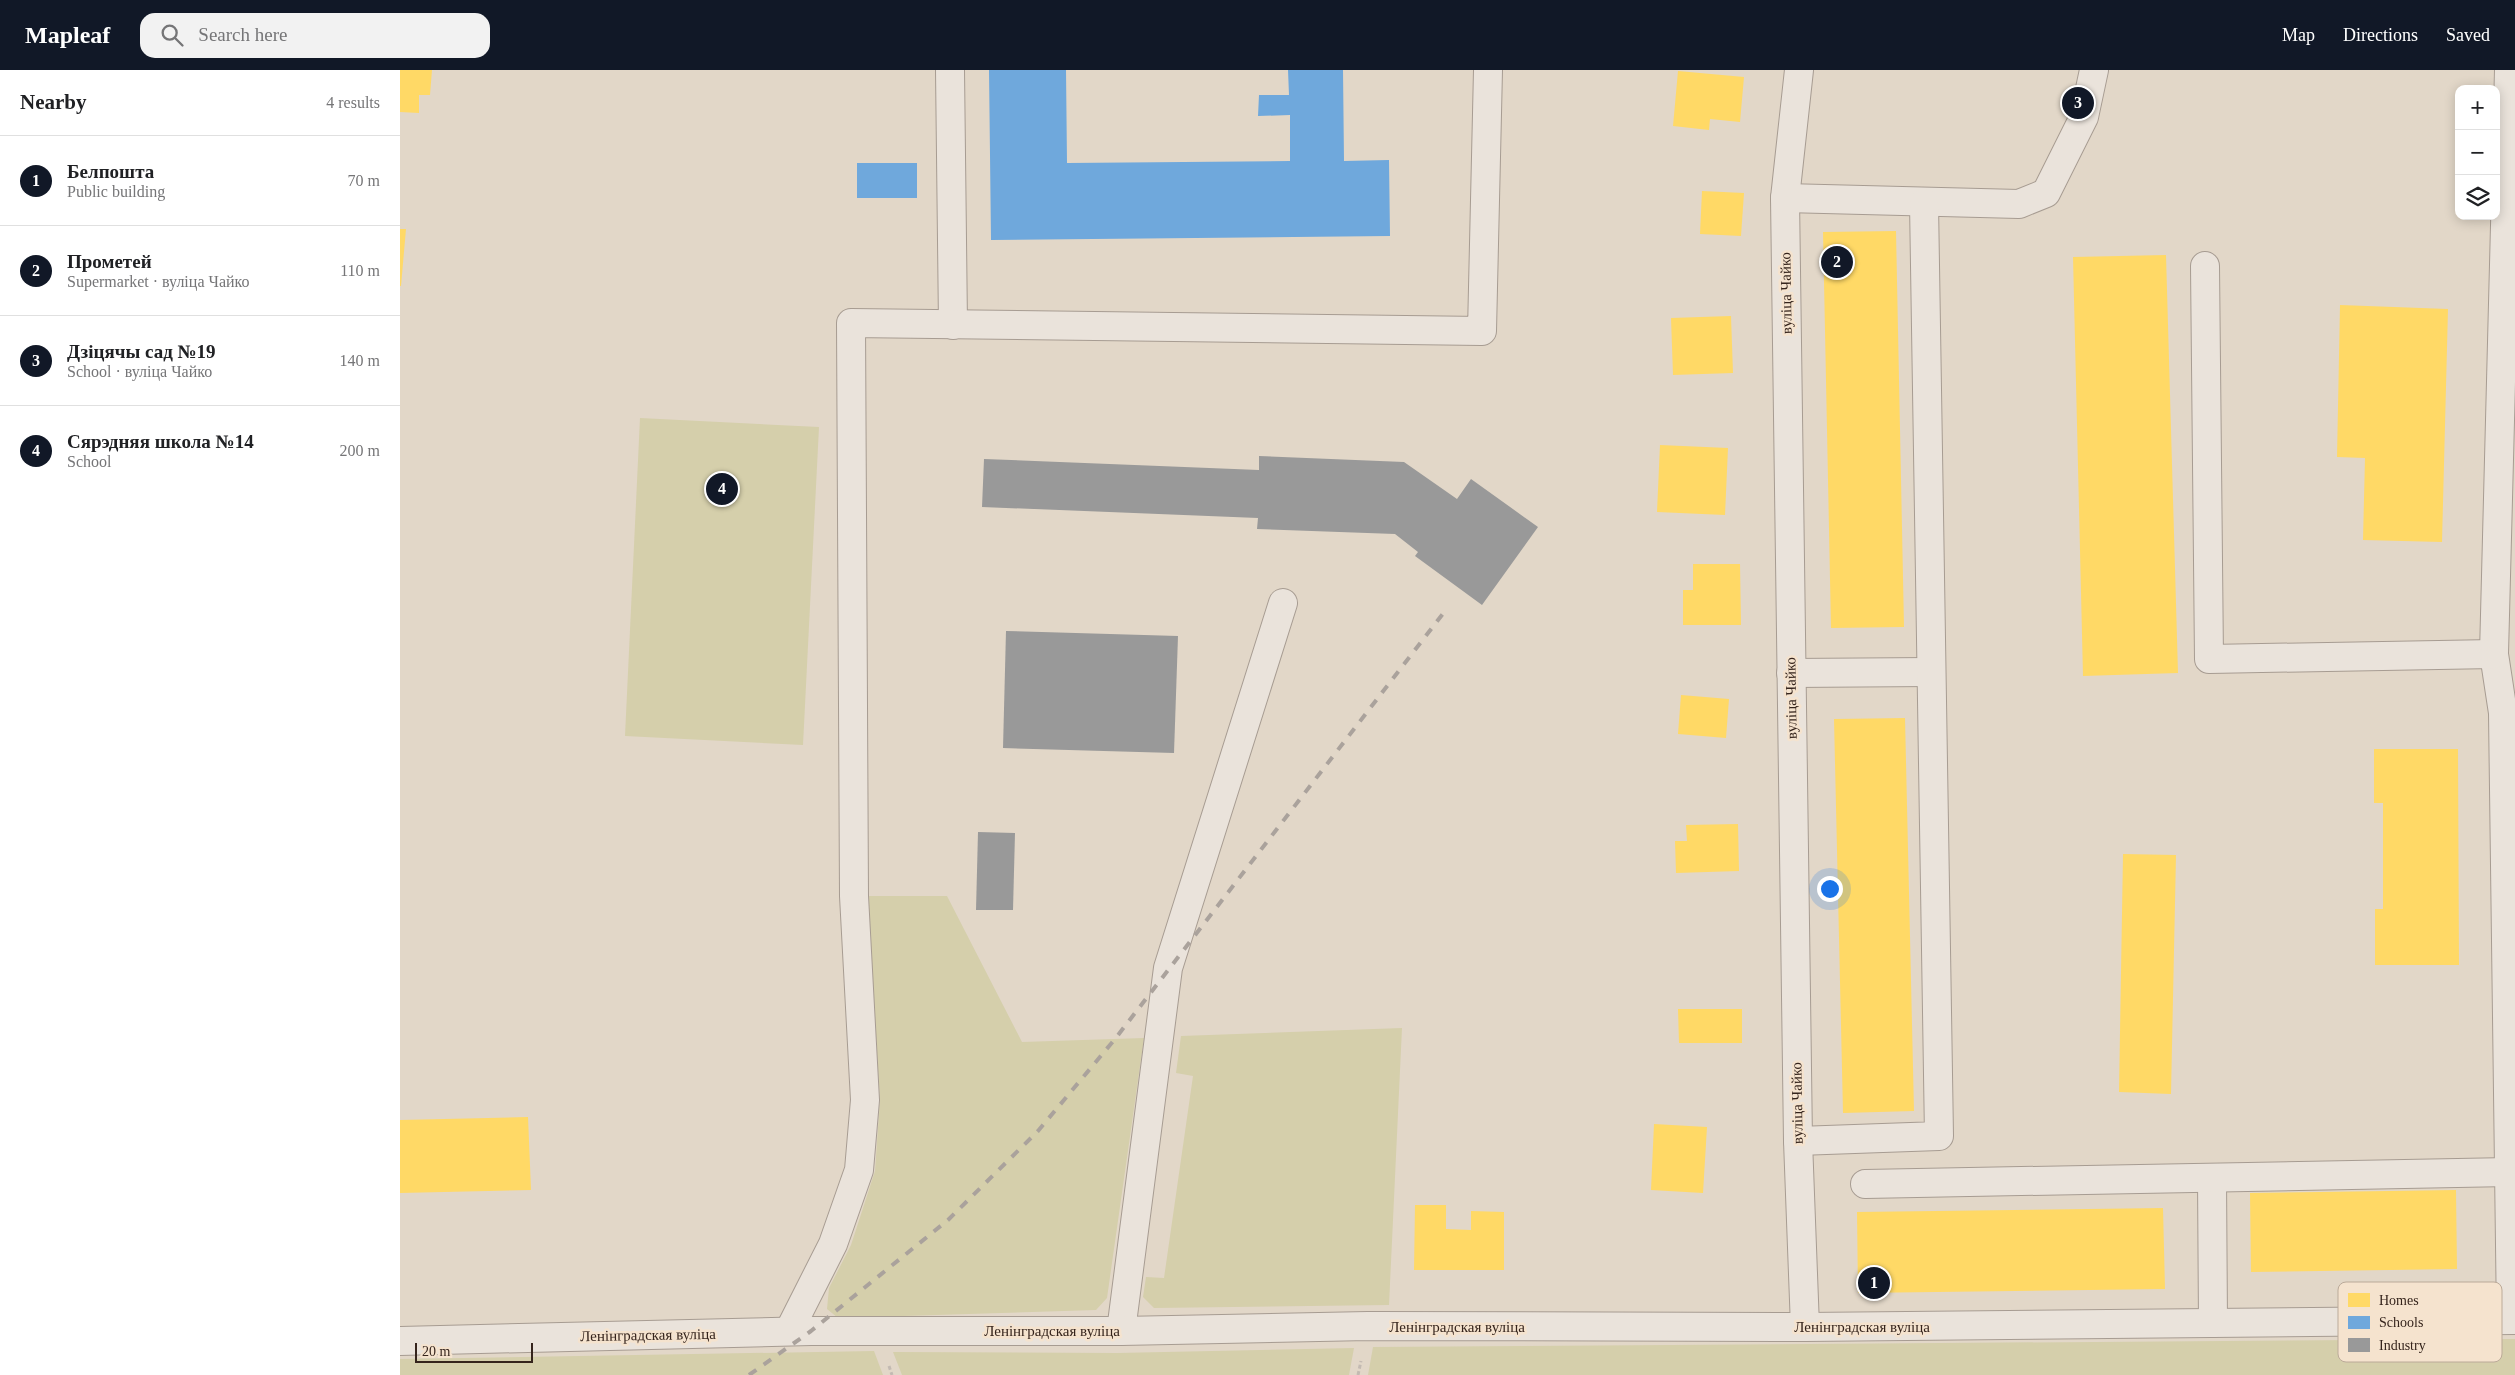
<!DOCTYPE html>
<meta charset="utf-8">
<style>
:root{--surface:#fff;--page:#f2f2f2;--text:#202124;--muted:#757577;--line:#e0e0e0;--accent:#111827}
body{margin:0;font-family:"Times New Roman",serif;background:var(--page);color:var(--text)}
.controls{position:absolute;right:15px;top:15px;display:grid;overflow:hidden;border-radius:10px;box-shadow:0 2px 12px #0003}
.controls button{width:45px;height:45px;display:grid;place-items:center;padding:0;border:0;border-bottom:1px solid var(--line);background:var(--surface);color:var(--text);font:25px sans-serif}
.scale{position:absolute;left:15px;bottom:12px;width:118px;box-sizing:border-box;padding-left:5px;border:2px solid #35241c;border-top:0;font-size:14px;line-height:18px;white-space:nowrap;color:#35241c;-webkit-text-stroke:4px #f5e3ce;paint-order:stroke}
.you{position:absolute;left:1429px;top:818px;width:18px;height:18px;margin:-12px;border:4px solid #fff;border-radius:50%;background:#1a73e8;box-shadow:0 0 0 8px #1a73e833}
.badge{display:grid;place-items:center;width:32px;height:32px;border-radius:50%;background:var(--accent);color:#fff;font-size:16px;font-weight:700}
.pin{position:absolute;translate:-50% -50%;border:2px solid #fff;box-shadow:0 1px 5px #0006}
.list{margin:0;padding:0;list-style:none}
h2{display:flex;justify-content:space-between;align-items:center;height:65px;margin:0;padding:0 20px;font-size:21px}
h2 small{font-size:16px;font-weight:400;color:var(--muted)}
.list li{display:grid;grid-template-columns:32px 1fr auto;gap:15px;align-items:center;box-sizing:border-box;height:90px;padding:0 20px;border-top:1px solid var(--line)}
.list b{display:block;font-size:19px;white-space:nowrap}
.list p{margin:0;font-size:16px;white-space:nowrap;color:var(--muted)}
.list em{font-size:16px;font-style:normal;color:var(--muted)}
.icon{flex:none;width:28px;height:28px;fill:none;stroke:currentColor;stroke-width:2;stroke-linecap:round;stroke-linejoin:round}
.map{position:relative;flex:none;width:2115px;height:1305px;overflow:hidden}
header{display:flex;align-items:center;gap:30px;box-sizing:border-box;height:70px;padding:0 25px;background:var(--accent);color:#fff}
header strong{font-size:24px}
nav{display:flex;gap:28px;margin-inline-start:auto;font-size:18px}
.search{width:350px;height:45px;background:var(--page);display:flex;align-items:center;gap:12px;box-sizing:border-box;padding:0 18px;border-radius:15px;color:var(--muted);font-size:19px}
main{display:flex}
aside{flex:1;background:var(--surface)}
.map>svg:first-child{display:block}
</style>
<header>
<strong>Mapleaf</strong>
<div class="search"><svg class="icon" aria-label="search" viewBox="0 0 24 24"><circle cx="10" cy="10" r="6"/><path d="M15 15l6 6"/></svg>Search here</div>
<nav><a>Map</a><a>Directions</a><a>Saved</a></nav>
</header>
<main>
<aside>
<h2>Nearby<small>4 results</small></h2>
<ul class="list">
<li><span class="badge">1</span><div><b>Белпошта</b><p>Public building</p></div><em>70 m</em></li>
<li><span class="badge">2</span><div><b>Прометей</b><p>Supermarket · вуліца Чайко</p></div><em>110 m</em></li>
<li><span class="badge">3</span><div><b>Дзіцячы сад №19</b><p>School · вуліца Чайко</p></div><em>140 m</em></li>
<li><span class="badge">4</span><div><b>Сярэдняя школа №14</b><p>School</p></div><em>200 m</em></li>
</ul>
</aside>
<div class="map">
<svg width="2115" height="1305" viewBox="0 0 2115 1305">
<rect width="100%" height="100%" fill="#e2d7c8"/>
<g fill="#d5cfab">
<polygon points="240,348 419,357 403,675 225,666"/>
<polygon points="467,826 547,826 622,972 744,968 707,1228 696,1240 438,1248 427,1239 429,1218 451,1175 475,1101 480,1029"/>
<polygon points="1002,958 989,1235 754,1238 743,1227 746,1207 764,1208 793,1006 776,1003 781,966"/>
<polygon points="2115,1269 2115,1305 968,1305 973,1277"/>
<polygon points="954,1278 949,1305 502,1305 493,1282 717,1283"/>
<polygon points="474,1281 483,1305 0,1305 0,1289"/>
</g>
<g fill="#ffd966">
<polygon points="0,0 32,0 30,25 19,25 19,43 0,42"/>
<polygon points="1278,1 1344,7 1340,52 1310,49 1309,60 1273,56"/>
<polygon points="1302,121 1344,123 1341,166 1300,164"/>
<polygon points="0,159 6,159 1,216 0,216"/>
<polygon points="1496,161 1504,557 1431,558 1423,162"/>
<polygon points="1766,185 1778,603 1683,606 1673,187"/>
<polygon points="1940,235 2048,239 2042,472 1963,470 1965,388 1937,387"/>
<polygon points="1331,246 1333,303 1273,305 1271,248"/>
<polygon points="1260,375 1328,378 1325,445 1257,442"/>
<polygon points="1293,494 1340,494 1341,555 1283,555 1283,520 1293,520"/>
<polygon points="1281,625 1329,629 1326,668 1278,664"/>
<polygon points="1505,648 1514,1041 1443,1043 1434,649"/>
<polygon points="1974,679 2058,679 2059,895 1975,895 1975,839 1983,839 1983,733 1974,733"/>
<polygon points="1338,754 1339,801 1276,803 1275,771 1287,771 1286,755"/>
<polygon points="1723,784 1776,785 1771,1024 1719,1022"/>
<polygon points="1278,939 1342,939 1342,973 1279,973"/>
<polygon points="128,1047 131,1120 0,1123 0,1050"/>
<polygon points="1254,1054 1307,1057 1303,1123 1251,1120"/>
<polygon points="2056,1120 2057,1199 1851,1202 1850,1123"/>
<polygon points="1015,1135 1046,1135 1046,1159 1071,1160 1071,1141 1104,1142 1104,1200 1014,1200"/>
<polygon points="1763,1138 1765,1219 1458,1223 1457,1142"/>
</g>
<g fill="#6fa8dc">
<polygon points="589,0 666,0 667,93 890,91 890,45 858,46 859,25 889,25 888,0 943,0 944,91 989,90 990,166 591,170"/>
<rect x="457" y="93" width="60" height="35"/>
</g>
<g fill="#999">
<polygon points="859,386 1004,392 1057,429 1071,409 1138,457 1082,535 1015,486 1018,482 995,464 857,459 858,448 582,437 584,389 859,400"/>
<polygon points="606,561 778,566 774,683 603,678"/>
<polygon points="578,762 615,763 613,840 576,840"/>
</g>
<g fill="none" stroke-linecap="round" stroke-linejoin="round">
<g stroke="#a79c92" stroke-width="30">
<g id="minor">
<polyline points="550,0 553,255"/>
<polyline points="1399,0 1385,128 1398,1071 1405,1257"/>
<polyline points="2109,0 2094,584 2103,643 2111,1250"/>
<polyline points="1385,128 1619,134 1646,123 1684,47 1694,0"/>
<polyline points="1805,196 1809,589 2094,584"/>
<polyline points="1391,603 1531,602"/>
<polyline points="1398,1071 1539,1066 1524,133"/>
<polyline points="1812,1108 1813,1253"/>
<polyline points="1465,1114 2110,1102"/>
<polyline points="389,1261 433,1174 459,1100 465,1030 454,826 451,253 1082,261 1088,0"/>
<polyline points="721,1261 768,898 883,533"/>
<polyline points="0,1271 411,1261 721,1261 968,1256 1405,1257 2115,1250"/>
</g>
</g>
<g stroke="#c3bab2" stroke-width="3" stroke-dasharray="4 2.5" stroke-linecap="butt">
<polyline points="489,1296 492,1305"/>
<polyline points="958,1305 961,1291"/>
</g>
<use href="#minor" stroke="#eae3db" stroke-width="28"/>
<polyline stroke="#aaa29c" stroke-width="4" stroke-dasharray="9 9" stroke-linecap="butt" points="349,1305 411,1261 548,1150 638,1061 715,969 1045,541"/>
</g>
<g text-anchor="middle" stroke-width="5" stroke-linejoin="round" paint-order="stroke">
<g font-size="15" fill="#35241c" stroke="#f5e3ce">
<text transform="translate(1386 223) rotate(-91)" y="5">вуліца Чайко</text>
<text transform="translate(1391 628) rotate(-91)" y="5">вуліца Чайко</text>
<text transform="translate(1397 1033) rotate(-91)" y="5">вуліца Чайко</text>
<text x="1057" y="1262">Ленінградская вуліца</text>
<text x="1462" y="1262">Ленінградская вуліца</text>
<text x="652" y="1266">Ленінградская вуліца</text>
<text transform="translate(248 1265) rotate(-1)" y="5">Ленінградская вуліца</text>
</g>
</g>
<rect x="1938" y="1212" width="164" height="80" rx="8" fill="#f5e3ce" stroke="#ba9" stroke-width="1"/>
<rect x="1948" y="1223" width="22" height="14" fill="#ffd966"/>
<rect x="1948" y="1246" width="22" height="13" fill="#6fa8dc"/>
<rect x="1948" y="1268" width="22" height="14" fill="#999"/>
<g font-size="14" fill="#35241c">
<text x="1979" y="1235">Homes</text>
<text x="1979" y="1257">Schools</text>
<text x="1979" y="1280">Industry</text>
</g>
</svg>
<div class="controls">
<button>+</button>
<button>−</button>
<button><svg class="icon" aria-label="layers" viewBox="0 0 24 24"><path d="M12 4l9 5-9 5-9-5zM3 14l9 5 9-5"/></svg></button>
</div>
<div class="scale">20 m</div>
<div class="you"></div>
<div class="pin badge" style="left:1474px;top:1213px">1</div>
<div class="pin badge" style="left:1437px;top:192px">2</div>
<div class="pin badge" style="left:1678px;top:33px">3</div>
<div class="pin badge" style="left:322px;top:419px">4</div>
</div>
</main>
